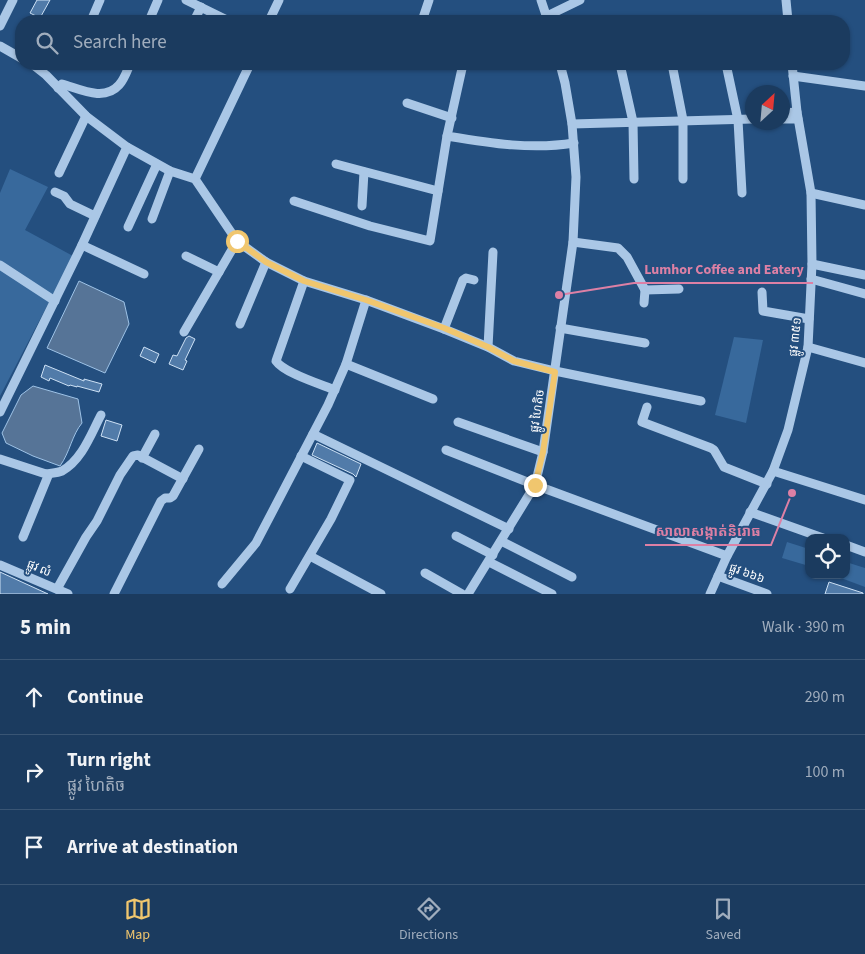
<!DOCTYPE html>
<meta charset="utf-8">
<style>
:root{--surface:#1b3b5f;--page:#284668;--text:#f1f3f6;--muted:#a0adbd;--line:#395574;--accent:#f0c66e}
body{margin:0;font-family:"Source Sans 3","Noto Sans Khmer",sans-serif;background:var(--page);color:var(--text)}
.controls{position:absolute;right:15px;bottom:15px;display:grid;overflow:hidden;border-radius:10px;box-shadow:0 1px 4px #0004}
.controls button{width:45px;height:45px;display:grid;place-items:center;padding:0;border:0;border-bottom:1px solid var(--line);background:var(--surface);color:var(--text);font:25px sans-serif}
.compass{position:absolute;left:745px;top:85px;width:45px;height:45px;border-radius:50%;background:var(--surface);box-shadow:0 1px 4px #0004;rotate:26deg}
.stop{position:absolute;width:15px;height:15px;margin:-11px;border:4px solid #f0c66e;border-radius:50%;background:#fff}
.stop.end{background:#f0c66e;border-color:#fff;box-shadow:0 1px 5px #0008}
.list{margin:0;padding:0;list-style:none}
h2{display:flex;justify-content:space-between;align-items:center;height:65px;margin:0;padding:0 20px;font-size:21px}
h2 small{font-size:16px;font-weight:400;color:var(--muted)}
.list li{display:grid;grid-template-columns:32px 1fr auto;gap:15px;align-items:center;box-sizing:border-box;height:75px;padding:0 20px;border-top:1px solid var(--line)}
.list b{display:block;font-size:19px;white-space:nowrap}
.list p{margin:0;font-size:16px;white-space:nowrap;color:var(--muted)}
.list em{font-size:16px;font-style:normal;color:var(--muted)}
.icon{flex:none;width:28px;height:28px;fill:none;stroke:currentColor;stroke-width:2;stroke-linecap:round;stroke-linejoin:round}
.map{position:relative;flex:none;width:865px;height:594px;overflow:hidden}
.search{position:absolute;background:var(--surface);box-shadow:0 1px 4px #0004;left:15px;right:15px;top:15px;height:55px;display:flex;align-items:center;gap:12px;box-sizing:border-box;padding:0 18px;border-radius:20px;color:var(--muted);font-size:19px}
.sheet{height:290px;background:var(--surface)}
nav{display:flex;justify-content:space-around;align-items:center;box-sizing:border-box;height:70px;border-top:1px solid var(--line);background:var(--surface);font-size:14px;color:var(--muted)}
nav a{display:grid;justify-items:center;gap:2px}
nav .on{color:var(--accent)}
.map>svg:first-child{display:block}
</style>
<div class="map">
<svg width="865" height="594" viewBox="0 0 865 594">
<rect width="100%" height="100%" fill="#244f7f"/>
<g fill="#38699c">
<polygon points="10,169 48,187 25,230 73,256 0,396 0,193"/>
<polygon points="734,337 763,340 746,423 715,415"/>
<polygon points="787,542 809,549 809,566 782,558"/>
<polygon points="846,562 865,568 865,587 833,575 846,575"/>
</g>
<g fill="#567497" stroke="#9ec3e7">
<polygon points="79,281 124,302 129,324 105,373 47,348"/>
<path d="M33,386L78,399L82,423C72,435 70,452 60,466L33,456L6,443L2,433L21,395Z"/>
</g>
<g fill="#517ba9" stroke="#cde1f5">
<polygon points="37,0 50,0 40,18 30,13"/>
<polygon points="189,336 195,339 185,360 187,361 183,370 169,364 173,355 177,356 186,338"/>
<polygon points="144,347 159,354 155,363 140,356"/>
<polygon points="45,365 84,381 84,379 102,384 99,392 77,386 77,387 70,385 69,386 50,378 49,381 41,377"/>
<polygon points="106,420 122,425 117,441 101,436"/>
<polygon points="317,443 361,464 356,477 353,474 312,455"/>
<polygon points="0,572 48,594 0,594"/>
<polygon points="829,582 863,593 863,594 825,594"/>
</g>
<g fill="none" stroke-linecap="round" stroke-linejoin="round">
<g stroke="#aac7e6" stroke-width="9">
<polyline points="186,0 229,21"/>
<polyline points="541,0 548,21"/>
<polyline points="786,0 788,21"/>
<polyline points="547,16 580,0"/>
<polyline points="91,21 100,0"/>
<polyline points="149,21 158,0"/>
<polyline points="194,21 201,7"/>
<polyline points="269,21 279,0"/>
<polyline points="422,21 429,0"/>
<polyline points="0,26 13,0"/>
<polyline points="0,46 21,58"/>
<polyline points="32,64 46,75 86,116 127,147 170,171 195,179 237,241 266,262 304,281 366,300 444,329 488,347 514,361 555,371 701,401"/>
<path d="M463,64L447,136C490,143 531,150 574,143"/>
<polyline points="620,64 633,122 634,179"/>
<polyline points="672,64 683,120 683,179"/>
<polyline points="726,64 738,120 742,193"/>
<polyline points="793,76 865,86"/>
<path d="M58,88L62,84C80,89 104,102 119,85C124,80 127,71 130,64"/>
<polyline points="407,103 452,118"/>
<polyline points="782,113 797,112"/>
<polyline points="782,119 798,119"/>
<polyline points="572,124 752,119"/>
<polyline points="336,164 438,191"/>
<polyline points="59,173 86,116"/>
<polyline points="195,179 250,64"/>
<polyline points="55,192 64,196 70,204 95,216"/>
<polyline points="811,193 865,205"/>
<polyline points="294,201 370,226 430,241 447,136"/>
<polyline points="362,206 364,172"/>
<polyline points="152,219 170,171"/>
<polyline points="128,227 157,164"/>
<polyline points="573,242 618,248 627,257 645,290 644,303"/>
<polyline points="82,245 144,274"/>
<polyline points="186,256 219,272"/>
<polyline points="812,264 865,275"/>
<polyline points="0,265 55,301"/>
<polyline points="811,279 865,294"/>
<path d="M304,281L276,361C284,373 320,384 335,390"/>
<polyline points="645,290 679,289"/>
<polyline points="762,292 763,311 809,319"/>
<polyline points="240,324 266,262"/>
<polyline points="560,328 645,343"/>
<polyline points="444,329 463,280 466,278 474,280"/>
<polyline points="184,332 237,241"/>
<polyline points="488,347 493,252"/>
<polyline points="808,347 865,363"/>
<polyline points="346,364 433,399"/>
<polyline points="647,407 642,422 711,448 714,450 724,467 767,484"/>
<polyline points="0,412 82,245 127,147"/>
<polyline points="458,422 543,452"/>
<polyline points="313,434 509,529"/>
<polyline points="446,450 535,485 727,556"/>
<polyline points="142,458 155,434"/>
<polyline points="0,459 46,474 48,476 23,537"/>
<polyline points="773,471 865,500"/>
<path d="M46,474C51,473 57,473 62,471C82,460 91,434 101,415"/>
<polyline points="750,512 823,538"/>
<polyline points="456,536 493,555"/>
<polyline points="501,541 572,577"/>
<polyline points="846,545 865,552"/>
<polyline points="310,556 381,594"/>
<polyline points="489,562 552,594"/>
<polyline points="0,565 68,594"/>
<polyline points="425,573 462,594"/>
<polyline points="718,576 767,594"/>
<polyline points="222,584 256,543 328,405 346,364 366,300"/>
<polyline points="57,589 86,537 97,521 120,475 133,456 138,455 183,479"/>
<polyline points="290,589 331,519 350,480 301,456"/>
<polyline points="114,594 161,501 165,498 170,498 173,496 199,449"/>
<polyline points="468,594 535,485 543,452 573,242 576,177 572,124 565,83 560,64"/>
<polyline points="710,594 727,556 773,471 788,430 808,347 812,264 811,193 797,112 792,64"/>
</g>
</g>
<g fill="none" stroke-linecap="round" stroke-linejoin="round">
<polyline stroke="#f0c66e" stroke-width="6" points="237,241 266,262 304,281 366,300 444,328 488,347 514,361 555,372 543,452 535,485"/>
</g>
<g text-anchor="middle" stroke-width="4" stroke-linejoin="round" paint-order="stroke">
<g font-size="12" fill="#fff" stroke="#244f7f">
<text transform="translate(795 337) rotate(-84)" y="4">ផ្លូវ ៣៥១</text>
<text transform="translate(537 411) rotate(-82)" y="4">ផ្លូវ ហៃតិច</text>
<text transform="translate(39 568) rotate(23)" y="4">ផ្លូវ លំ</text>
<text transform="translate(747 573) rotate(20)" y="4">ផ្លូវ ៦៦៦</text>
</g>
</g>
<path fill="none" stroke="#dd80a5" stroke-width="2" d="M559 295L634 283H813M792 493L771 545H645"/>
<g fill="#dd80a5" stroke="#244f7f" stroke-width="2">
<circle cx="559" cy="295" r="5"/>
<circle cx="792" cy="493" r="5"/>
</g>
<g font-size="14" text-anchor="middle" font-weight="bold" fill="#dd80a5" stroke="#244f7f" stroke-width="4" stroke-linejoin="round" paint-order="stroke">
<text x="724" y="274">Lumhor Coffee and Eatery</text>
<text x="708" y="536">សាលាសង្កាត់និរោធ</text>
</g>
</svg>
<div class="controls">
<button><svg class="icon" aria-label="locate" viewBox="0 0 24 24"><circle cx="12" cy="12" r="6"/><path d="M12 2v4M12 18v4M2 12h4M18 12h4"/></svg></button>
</div>
<svg class="compass" viewBox="-18 -18 36 36"><path d="M0-13l5 13h-10z" fill="#e53935"/><path d="M0 13l5-13h-10z" fill="#a0adbd"/></svg>
<div class="stop" style="left:237px;top:241px"></div>
<div class="stop end" style="left:535px;top:485px"></div>
<div class="search"><svg class="icon" aria-label="search" viewBox="0 0 24 24"><circle cx="10" cy="10" r="6"/><path d="M15 15l6 6"/></svg>Search here</div>
</div>
<section class="sheet">
<h2>5 min<small>Walk · 390 m</small></h2>
<ul class="list">
<li><svg class="icon" aria-label="ahead" viewBox="0 0 24 24"><path d="M12 20V5M6 11l6-6 6 6"/></svg><div><b>Continue</b></div><em>290 m</em></li>
<li><svg class="icon" aria-label="right" viewBox="0 0 24 24"><path d="M7 20v-9h11M14 6l5 5-5 5"/></svg><div><b>Turn right</b><p>ផ្លូវ ហៃតិច</p></div><em>100 m</em></li>
<li><svg class="icon" aria-label="arrive" viewBox="0 0 24 24"><path d="M6 21V4h12l-3 4 3 4H6"/></svg><div><b>Arrive at destination</b></div></li>
</ul>
</section>
<nav>
<a class="on"><svg class="icon" aria-label="map" viewBox="0 0 24 24"><path d="M3 6l6-2 6 2 6-2v14l-6 2-6-2-6 2zM9 4v14M15 6v14"/></svg>Map</a>
<a><svg class="icon" aria-label="directions" viewBox="0 0 24 24"><path d="M12 3l9 9-9 9-9-9zM9 14v-3h6M13 9l2 2-2 2"/></svg>Directions</a>
<a><svg class="icon" aria-label="saved" viewBox="0 0 24 24"><path d="M7 4h10v16l-5-4-5 4z"/></svg>Saved</a>
</nav>
